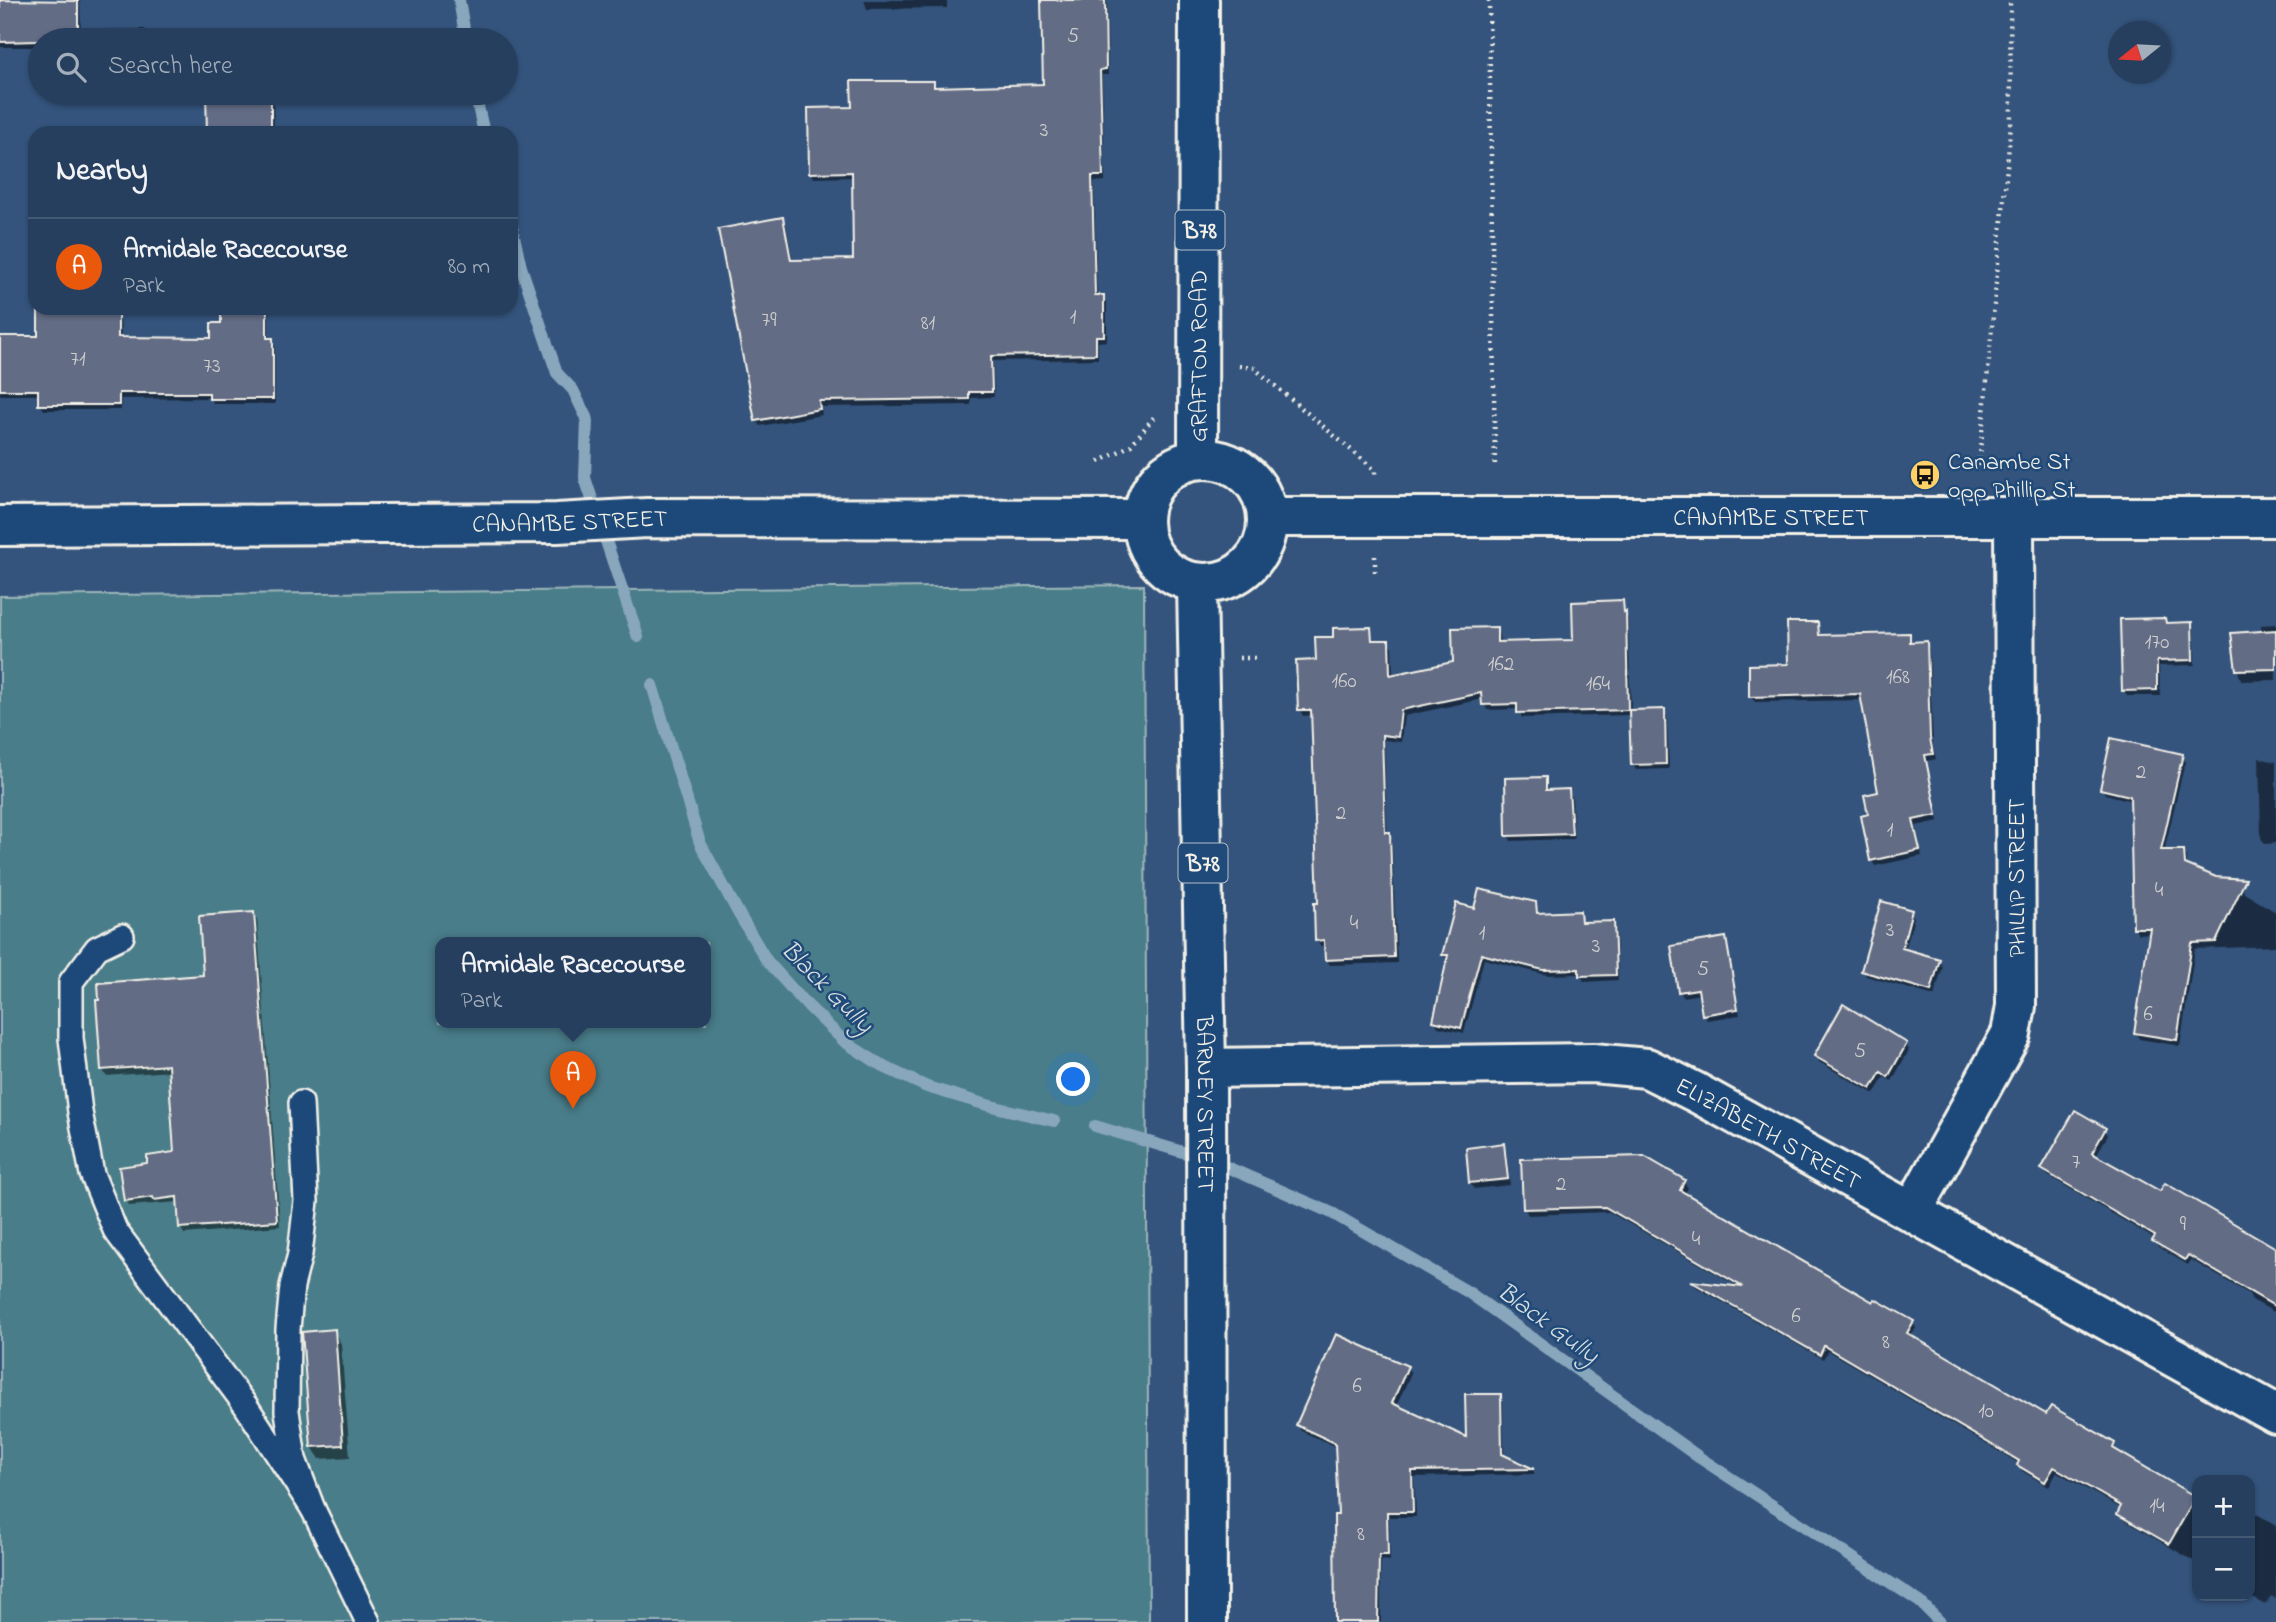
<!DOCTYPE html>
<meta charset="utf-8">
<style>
:root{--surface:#273f5e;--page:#334a67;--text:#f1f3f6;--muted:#a4afbc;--line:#435873;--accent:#ea580c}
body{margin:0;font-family:"Indie Flower",sans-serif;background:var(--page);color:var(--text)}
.controls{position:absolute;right:21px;bottom:21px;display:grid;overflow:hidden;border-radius:14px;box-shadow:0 2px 5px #0004}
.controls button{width:63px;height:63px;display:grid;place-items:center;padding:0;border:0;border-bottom:2px solid var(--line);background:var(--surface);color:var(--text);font:35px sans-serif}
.compass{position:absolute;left:2108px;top:21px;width:63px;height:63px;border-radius:50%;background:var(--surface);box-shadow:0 2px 5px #0004;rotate:252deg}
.you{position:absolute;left:1074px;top:1080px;width:24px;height:24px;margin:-18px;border:5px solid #fff;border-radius:50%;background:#1a73e8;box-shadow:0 0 0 10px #1a73e833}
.badge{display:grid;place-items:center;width:46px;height:46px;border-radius:50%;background:var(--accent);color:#fff;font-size:23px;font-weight:700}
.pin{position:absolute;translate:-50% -58px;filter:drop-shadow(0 2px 4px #0008)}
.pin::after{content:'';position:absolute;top:37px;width:24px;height:21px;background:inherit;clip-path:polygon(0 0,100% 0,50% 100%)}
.popup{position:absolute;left:435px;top:937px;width:276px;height:91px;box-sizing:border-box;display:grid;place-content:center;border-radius:14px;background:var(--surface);filter:drop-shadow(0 2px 5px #0005);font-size:23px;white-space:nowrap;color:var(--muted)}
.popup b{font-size:26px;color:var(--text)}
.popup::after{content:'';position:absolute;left:50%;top:100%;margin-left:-14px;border:14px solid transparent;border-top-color:var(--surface)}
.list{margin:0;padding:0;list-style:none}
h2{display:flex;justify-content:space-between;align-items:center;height:91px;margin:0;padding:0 28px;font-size:30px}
h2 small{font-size:23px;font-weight:400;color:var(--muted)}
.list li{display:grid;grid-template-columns:46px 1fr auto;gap:21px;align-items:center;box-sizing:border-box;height:98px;padding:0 28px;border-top:2px solid var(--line)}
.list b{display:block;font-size:26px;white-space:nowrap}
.list p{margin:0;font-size:23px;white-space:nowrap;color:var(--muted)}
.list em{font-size:23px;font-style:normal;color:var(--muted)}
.icon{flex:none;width:38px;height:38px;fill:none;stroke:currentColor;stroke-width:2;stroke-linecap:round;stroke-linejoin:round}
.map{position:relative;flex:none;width:2276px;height:1622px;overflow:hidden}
.search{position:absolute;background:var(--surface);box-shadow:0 2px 5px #0004;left:28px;top:28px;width:490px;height:77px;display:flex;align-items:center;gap:18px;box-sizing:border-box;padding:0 24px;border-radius:38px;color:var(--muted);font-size:26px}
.panel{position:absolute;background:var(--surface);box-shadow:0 2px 5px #0004;left:28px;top:126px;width:490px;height:189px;border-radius:21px}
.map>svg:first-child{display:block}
</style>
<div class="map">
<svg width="2276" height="1622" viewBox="0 0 2276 1622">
<rect width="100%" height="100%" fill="#34547d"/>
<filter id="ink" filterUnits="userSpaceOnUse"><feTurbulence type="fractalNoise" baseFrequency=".0143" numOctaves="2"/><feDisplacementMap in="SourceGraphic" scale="14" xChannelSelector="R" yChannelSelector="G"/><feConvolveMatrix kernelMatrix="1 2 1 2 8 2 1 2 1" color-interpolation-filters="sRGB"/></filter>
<g filter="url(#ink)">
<path fill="#487d8a" stroke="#9eb7b9" stroke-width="2" fill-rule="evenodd" d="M1144,585L1149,1622H0V596ZM440,943H706V1023H440Z"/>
<g fill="#0007">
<polygon points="0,0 80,0 81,40 40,40 40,47 0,47"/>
<polygon points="864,0 947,0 947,8 867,9"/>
<polygon points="1043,0 1107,0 1108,75 1102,75 1105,181 1094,182 1097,297 1103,297 1107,303 1107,341 1098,342 1098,359 993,361 994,397 971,398 971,405 821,407 822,415 760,426 756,421 782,219 786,224 793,262 855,261 853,177 814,178 811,172 854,109 933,82 936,88 1044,86"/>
<polygon points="104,29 145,29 149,40 104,40"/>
<polygon points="208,93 273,93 274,133 208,133"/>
<polygon points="223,308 269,308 269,339 275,345 275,404 214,404 210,398 121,399 121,410 44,410 40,404 40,395 0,395 0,338 40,337 117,313 120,318 121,339 212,339 223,325"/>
<polygon points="1622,602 1628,619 1631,712 1664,711 1667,716 1669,769 1636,770 1633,764 1631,715 1522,718 1519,709 1487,710 1483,699 1404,716 1401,742 1384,740 1387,834 1392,840 1397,963 1330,965 1326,959 1326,946 1320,946 1317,940 1320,905 1313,715 1303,716 1300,710 1317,662 1335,639 1370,629 1374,641 1388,641 1392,647 1393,676 1455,663 1496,629 1499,635 1500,644 1575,642"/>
<polygon points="2164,620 2167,625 2191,624 2194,630 2195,665 2159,666 2160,696 2127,696 2124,691"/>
<polygon points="1817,623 1821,637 1909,635 1912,644 1926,643 1929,649 1933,745 1936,759 1927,761 1939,821 1916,826 1922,856 1875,866 1872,861 1870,815 1880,793 1863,700 1755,702 1751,697 1790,666"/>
<polygon points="2276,624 2276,680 2242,681 2239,675 2233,634 2262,633 2261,625"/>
<polygon points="2181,756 2185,762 2164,852 2183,851 2187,857 2187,867 2242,886 2244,893 2276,912 2276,946 2195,949 2180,1046 2139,1039 2136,1033 2151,933 2138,934 2135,928 2132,801 2105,794 2101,788"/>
<polygon points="2259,758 2276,762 2276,843 2265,844 2261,838"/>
<polygon points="1545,779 1549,792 1568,791 1572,797 1574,839 1511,841 1508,835"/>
<polygon points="1535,904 1539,914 1579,913 1583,924 1613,923 1616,929 1618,980 1584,982 1581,974 1547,975 1484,959 1464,1033 1438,1027 1435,1021 1447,961 1444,955 1457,905 1475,910"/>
<polygon points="1911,912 1914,918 1905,951 1939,961 1943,967 1934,996 1866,976 1863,970"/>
<polygon points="253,914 257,919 280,1226 184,1234 181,1228 179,1202 129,1206 126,1200 149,1164 176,1154 170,1071 106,1076 103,1070 204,976"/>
<polygon points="1725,939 1728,945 1740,1015 1707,1020 1704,1014 1701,994 1683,997 1680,991"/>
<polygon points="1906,1045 1909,1050 1892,1081 1884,1077 1874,1094 1819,1062 1816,1056"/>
<polygon points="2104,1129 2108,1135 2095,1157 2161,1194 2276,1250 2276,1313 2252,1300 2249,1294 2191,1260 2188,1265 2158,1247 2155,1239 2047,1175 2043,1169"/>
<polygon points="1503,1145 1506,1151 1510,1185 1474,1189 1470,1183"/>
<polygon points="1643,1158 1684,1182 1688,1188 1684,1195 1874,1305 1912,1322 1916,1328 1911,1337 2047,1416 2114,1445 2116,1452 2197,1499 2197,1563 2122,1519 2119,1514 2122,1509 2057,1472 2049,1487 2022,1471 2020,1464 1828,1351 1823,1359 1696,1287 1693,1283 1741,1288 1609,1212 1528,1215 1525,1209"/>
<polygon points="334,1331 341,1344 350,1457 320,1459 312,1447"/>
<polygon points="1407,1367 1411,1373 1396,1407 1468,1440 1500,1396 1503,1402 1504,1457 1533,1470 1535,1474 1414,1477 1416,1517 1389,1517 1390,1561 1381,1560 1381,1622 1336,1622 1340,1517 1337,1447 1301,1431 1297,1425"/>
<polygon points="2250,1510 2276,1525 2276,1599 2271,1596 2266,1605 2249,1596"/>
</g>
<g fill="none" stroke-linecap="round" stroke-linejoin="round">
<g stroke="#89a7bc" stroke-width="12">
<polyline points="459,0 466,40"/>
<polyline points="475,93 484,133"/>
<polyline points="511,223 521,267 557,373 573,390 587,419 585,478 638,637"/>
<polyline points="652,685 700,843 740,916 767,961 801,999 845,1042 884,1067 927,1087 987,1105 1054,1121"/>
<polyline points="1095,1126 1213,1161 1332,1213 1468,1292 1700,1458 1920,1602 1940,1622"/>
</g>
</g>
<g fill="#646c85" stroke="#f4f1e8" stroke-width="2">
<polygon points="0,0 78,1 78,40 0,42"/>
<polygon points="1041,0 1105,0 1106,69 1100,70 1103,176 1092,176 1095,295 1104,295 1104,336 1096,336 1096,354 991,356 992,392 969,392 969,399 819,401 820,409 755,421 718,229 783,217 791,260 853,259 852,172 809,173 808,108 852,107 851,81 934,81 934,87 1043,84"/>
<polygon points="206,93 271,93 271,133 207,133"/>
<polygon points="221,308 267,308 267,338 273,338 273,399 209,399 209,393 119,393 119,405 38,405 38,390 0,390 0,336 38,336 38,311 118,311 118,337 211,338 211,323 221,323"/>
<polygon points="1623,600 1624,612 1626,611 1628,710 1517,713 1517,704 1482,705 1481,693 1401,710 1398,737 1382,735 1385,832 1390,832 1394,957 1325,960 1324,940 1315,941 1314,903 1318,903 1311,710 1298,710 1296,661 1316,660 1315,637 1333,637 1333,628 1371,627 1372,640 1389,640 1390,675 1453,662 1452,628 1497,627 1497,642 1573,640 1572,602"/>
<polygon points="2165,618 2166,623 2192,622 2193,660 2157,661 2157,690 2122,691 2120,619"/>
<polygon points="1787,622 1818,622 1819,635 1910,633 1910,642 1927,641 1930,738 1933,754 1925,755 1937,815 1913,820 1920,850 1870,861 1861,816 1868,814 1864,795 1878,792 1860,694 1749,697 1749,665 1788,664"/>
<polygon points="2276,630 2276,669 2236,670 2231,633"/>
<polygon points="1665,709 1666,764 1631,765 1629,710"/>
<polygon points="2111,738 2183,754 2161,850 2184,850 2185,864 2216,877 2246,879 2216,942 2192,943 2177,1040 2134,1033 2150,928 2133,928 2130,796 2100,789"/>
<polygon points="1546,777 1546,790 1569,789 1572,834 1506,836 1505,778"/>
<polygon points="1479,889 1536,902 1537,913 1580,911 1581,922 1614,921 1616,975 1579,976 1579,969 1543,970 1481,954 1461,1028 1433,1021 1448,955 1442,955 1456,903 1474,908"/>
<polygon points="1881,901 1912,910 1902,948 1940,959 1931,991 1861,971"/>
<polygon points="254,912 277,1221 179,1228 177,1197 154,1200 153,1197 124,1201 119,1167 147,1163 147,1156 174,1152 168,1065 101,1070 96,1000 99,1000 98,983 203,975 199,916"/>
<polygon points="1726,937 1738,1009 1702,1015 1698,989 1678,992 1671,946"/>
<polygon points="1843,1004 1907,1043 1888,1077 1881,1072 1871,1089 1814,1056"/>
<polygon points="2075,1110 2106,1128 2092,1153 2160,1191 2165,1183 2276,1248 2276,1307 2188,1255 2185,1260 2152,1241 2155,1236 2041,1169"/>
<polygon points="1504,1143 1508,1179 1469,1183 1466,1148"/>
<polygon points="1644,1156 1685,1180 1680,1190 1873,1302 1875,1299 1914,1321 1907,1333 2046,1414 2051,1406 2115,1443 2113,1448 2196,1497 2169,1544 2117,1514 2121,1506 2054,1467 2045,1482 2017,1465 2019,1461 1824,1346 1820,1355 1690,1281 1743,1287 1605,1207 1523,1209 1521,1159"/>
<polygon points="335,1329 343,1445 311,1447 302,1332"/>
<polygon points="1336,1334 1408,1366 1392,1403 1466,1437 1465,1394 1501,1394 1502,1454 1534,1469 1412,1471 1413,1512 1387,1512 1388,1555 1379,1555 1378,1622 1335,1622 1334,1515 1338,1515 1335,1443 1296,1425"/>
</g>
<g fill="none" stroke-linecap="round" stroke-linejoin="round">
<g stroke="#f4f1e8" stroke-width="28">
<g id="service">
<polyline points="122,936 97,948 71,982 71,1038 80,1112 92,1174 115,1230 246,1406 313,1509"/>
<polyline points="301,1103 306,1201 300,1254 292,1286 288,1329 287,1411 294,1459 313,1509 368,1622"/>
</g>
</g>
<g stroke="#f4f1e8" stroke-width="44">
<g id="minor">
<path id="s1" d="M1206,1068L1593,1063L1647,1068L1697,1093L2276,1414"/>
<polyline points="1912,1212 2011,1034 2016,1006 2014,518"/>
</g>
</g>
<g stroke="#f4f1e8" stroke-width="44">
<g id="tertiary">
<path id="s2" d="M1267,517H2276"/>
<path id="s3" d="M0,526L557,523L647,518L1142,519"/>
</g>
</g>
<g stroke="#f4f1e8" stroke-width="44">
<g id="primary">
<circle cx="1205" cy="521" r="62"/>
<path id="s4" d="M1198,459L1199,0"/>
<path id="s5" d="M1197,584L1206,1068L1207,1622"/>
</g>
</g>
<g stroke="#f4f1e8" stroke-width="4.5" stroke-dasharray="2 5" stroke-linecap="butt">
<polyline points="1489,0 1495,469"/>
<polyline points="1239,366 1254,368 1375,470 1375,477"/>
<polyline points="1099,462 1131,445 1154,417 1154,413"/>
<polyline points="1979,466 2011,124 2010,0"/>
<polyline points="1375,556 1375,572"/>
<polyline points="1239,658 1259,658"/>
</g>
<use href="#service" stroke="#1f4a7a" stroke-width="23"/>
<use href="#minor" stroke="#1f4a7a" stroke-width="38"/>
<use href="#tertiary" stroke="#1f4a7a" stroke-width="38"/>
<use href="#primary" stroke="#1f4a7a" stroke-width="38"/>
</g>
</g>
<defs>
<g id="bus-disc" transform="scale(1.575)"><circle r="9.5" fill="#ffd166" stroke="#1f4a7a"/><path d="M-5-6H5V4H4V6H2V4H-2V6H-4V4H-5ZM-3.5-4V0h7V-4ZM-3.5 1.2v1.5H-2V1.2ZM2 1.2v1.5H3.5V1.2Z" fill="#111"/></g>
</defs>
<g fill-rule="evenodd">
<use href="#bus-disc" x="1925" y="475"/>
</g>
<g text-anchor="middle" stroke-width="5" stroke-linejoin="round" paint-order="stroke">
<g font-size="21" fill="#d0d0cf">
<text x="1073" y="42">5</text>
<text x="1044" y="136">3</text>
<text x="1073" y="323">1</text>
<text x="769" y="326">79</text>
<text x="928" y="329">81</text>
<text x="78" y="365">71</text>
<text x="212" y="372">73</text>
<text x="2157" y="648">170</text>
<text x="1501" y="670">162</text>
<text x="1898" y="683">168</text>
<text x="1344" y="687">160</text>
<text x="1598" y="690">164</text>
<text x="2141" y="778">2</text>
<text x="1341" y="819">2</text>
<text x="1890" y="836">1</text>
<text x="2159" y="896">4</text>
<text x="1354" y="929">4</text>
<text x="1890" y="936">3</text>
<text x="1482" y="939">1</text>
<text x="1596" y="952">3</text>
<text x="1703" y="975">5</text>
<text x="2148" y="1020">6</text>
<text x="1860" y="1057">5</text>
<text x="2076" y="1168">7</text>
<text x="1561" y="1190">2</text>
<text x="2183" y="1230">9</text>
<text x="1696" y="1245">4</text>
<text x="1796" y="1322">6</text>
<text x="1886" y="1348">8</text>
<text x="1357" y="1392">6</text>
<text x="1986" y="1417">10</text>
<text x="2157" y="1512">14</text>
<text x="1361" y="1540">8</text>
</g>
<g fill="#1f4a7a" stroke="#b4bfc7" stroke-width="2">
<rect x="1175.5" y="210.5" width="49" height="39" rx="5"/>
<rect x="1178.5" y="843.5" width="49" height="39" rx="5"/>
</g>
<g font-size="23" font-weight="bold" fill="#f4f1e8">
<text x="1200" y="238">B78</text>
<text x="1203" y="871">B78</text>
</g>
<g font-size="24" fill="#f4f1e8" stroke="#1f4a7a">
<text dy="8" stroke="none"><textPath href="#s4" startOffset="103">GRAFTON ROAD</textPath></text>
<text dy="8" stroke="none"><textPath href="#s2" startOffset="504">CANAMBE STREET</textPath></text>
<text dy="8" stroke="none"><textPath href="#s3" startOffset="570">CANAMBE STREET</textPath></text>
<text transform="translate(2016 878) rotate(-90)" y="8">PHILLIP STREET</text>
<text dy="8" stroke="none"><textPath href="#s5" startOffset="520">BARNEY STREET</textPath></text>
<text dy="8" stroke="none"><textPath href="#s1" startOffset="579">ELIZABETH STREET</textPath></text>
</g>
<g font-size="24" fill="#f4f1e8" stroke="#1f4a7a" text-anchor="start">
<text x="1948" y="469">Canambe St<tspan x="1948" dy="28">opp Phillip St</tspan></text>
</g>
<g font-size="26" font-style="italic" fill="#d9dfdd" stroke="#1f4a7a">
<text transform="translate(828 986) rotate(45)" y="9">Black Gully</text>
<text transform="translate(1549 1322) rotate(36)" y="9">Black Gully</text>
</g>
</g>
</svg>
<div class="controls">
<button>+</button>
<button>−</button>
</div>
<svg class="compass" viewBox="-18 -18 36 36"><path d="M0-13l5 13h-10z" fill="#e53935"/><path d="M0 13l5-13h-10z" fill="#a4afbc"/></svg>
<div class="you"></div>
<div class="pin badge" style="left:573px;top:1109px">A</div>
<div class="popup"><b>Armidale Racecourse</b>Park</div>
<div class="search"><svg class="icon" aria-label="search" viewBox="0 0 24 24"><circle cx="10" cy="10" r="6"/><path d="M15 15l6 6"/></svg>Search here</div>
<section class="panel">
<h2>Nearby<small></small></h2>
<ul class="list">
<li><span class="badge">A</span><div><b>Armidale Racecourse</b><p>Park</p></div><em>80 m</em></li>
</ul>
</section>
</div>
